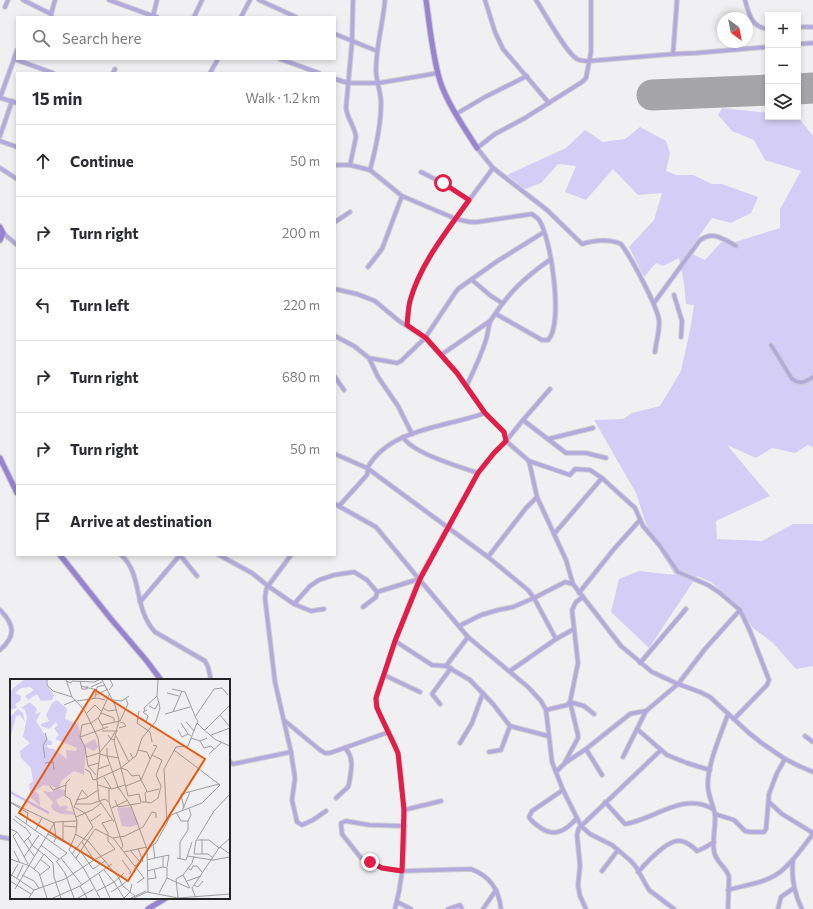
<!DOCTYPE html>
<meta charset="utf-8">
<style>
:root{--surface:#fff;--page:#f7f7f7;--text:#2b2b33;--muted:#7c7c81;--line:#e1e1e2}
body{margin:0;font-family:Commissioner,sans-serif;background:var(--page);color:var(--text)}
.controls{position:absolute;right:12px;top:12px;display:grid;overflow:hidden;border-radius:0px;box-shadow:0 2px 6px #0003}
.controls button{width:36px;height:36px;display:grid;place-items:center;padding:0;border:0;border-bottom:1px solid var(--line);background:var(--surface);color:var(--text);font:20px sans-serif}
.compass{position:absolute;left:717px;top:12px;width:36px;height:36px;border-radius:50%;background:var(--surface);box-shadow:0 2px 6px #0003;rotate:148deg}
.stop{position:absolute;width:12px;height:12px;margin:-9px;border:3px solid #e11d48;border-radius:50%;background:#fff}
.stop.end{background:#e11d48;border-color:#fff;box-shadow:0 1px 4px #0008}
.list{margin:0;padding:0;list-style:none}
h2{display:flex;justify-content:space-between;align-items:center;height:52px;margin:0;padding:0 16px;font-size:17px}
h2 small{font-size:13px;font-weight:400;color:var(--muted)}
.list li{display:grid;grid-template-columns:26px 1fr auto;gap:12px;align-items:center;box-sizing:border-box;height:72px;padding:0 16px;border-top:1px solid var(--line)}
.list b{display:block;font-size:15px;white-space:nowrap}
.list em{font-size:13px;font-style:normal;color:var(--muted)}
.icon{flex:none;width:22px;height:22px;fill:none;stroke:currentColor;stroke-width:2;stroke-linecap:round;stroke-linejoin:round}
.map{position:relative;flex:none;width:813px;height:909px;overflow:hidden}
.search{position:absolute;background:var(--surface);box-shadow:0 2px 6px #0003;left:16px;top:16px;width:320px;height:44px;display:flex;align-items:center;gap:10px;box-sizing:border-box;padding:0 14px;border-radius:0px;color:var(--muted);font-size:15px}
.panel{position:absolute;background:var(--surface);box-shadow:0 2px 6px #0003;left:16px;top:72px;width:320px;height:484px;border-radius:0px}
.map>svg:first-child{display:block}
</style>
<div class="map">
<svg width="813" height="909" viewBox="0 0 813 909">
<rect width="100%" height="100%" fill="#f0f0f3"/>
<polygon fill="#d4cdf5" points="722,108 768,113 768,117 798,117 813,136 813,447 808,445 795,453 772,448 756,458 727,445 770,496 716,521 717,539 762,541 793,524 813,524 813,666 796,669 773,643 752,627 739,607 711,582 697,576 649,648 611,612 619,579 639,571 675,575 657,546 646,524 636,493 594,420 623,419 632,413 660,406 681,371 691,325 694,305 686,304 684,283 679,258 663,266 656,263 644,277 629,247 654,220 662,193 638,195 613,169 586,200 565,192 576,166 558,164 541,183 525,189 507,175 566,148 585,130 603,142 625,139 640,127 666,141 670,153 666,171 676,175 693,175 712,184 722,184 758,197 751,213 731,223 712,218 688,252 705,260 726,237 735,242 780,228 780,209 801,171 765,160 754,140 732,131 718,115"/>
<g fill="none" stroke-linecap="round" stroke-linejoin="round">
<g stroke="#a6a6a8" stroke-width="31">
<polyline points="798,89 813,88"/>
<polyline points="652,95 768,90"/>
</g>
<g stroke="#cbcbce" stroke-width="5.5">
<g id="street">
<polyline points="23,0 51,14"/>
<polyline points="109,0 153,16 152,17"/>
<polyline points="259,0 296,17"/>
<path d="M353,0L352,42L346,108C347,118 355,127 356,137L350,165L370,170"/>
<path d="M385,0C383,23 376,47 376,70C376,81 381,92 381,103C381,126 376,148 370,170L402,196L456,219L470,222H477L532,214C534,216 537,217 539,220C551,237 564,324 548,340H542L496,314"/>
<polyline points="485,0 495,32 503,49 549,103"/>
<path d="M536,0C544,12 566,53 577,59C580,61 585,61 589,61L673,54L696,53L768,47"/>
<path d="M591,0V52L586,78L582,82L525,118L495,134L477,148L493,168L547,210L582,244C595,240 609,239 621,244C631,257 657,306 659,320C660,330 656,342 655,352"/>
<path d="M745,0C749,14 751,27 768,29"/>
<polyline points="5,7 8,0"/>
<polyline points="52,17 51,14 55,0"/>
<polyline points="157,17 153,16 157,0"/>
<polyline points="194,17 202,0"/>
<polyline points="241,17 250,0"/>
<polyline points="798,27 813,27"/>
<polyline points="335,34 377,51"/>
<polyline points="798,44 813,43"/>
<polyline points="17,50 14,59 53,73"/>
<polyline points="673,54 677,0"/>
<polyline points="280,59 319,73"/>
<polyline points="113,73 115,69"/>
<polyline points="210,73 218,59"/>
<polyline points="335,79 348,83 379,83 438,73"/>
<polyline points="0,98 14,59"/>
<polyline points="0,98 17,103"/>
<polyline points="456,114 485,97 527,76"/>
<polyline points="0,136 12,101"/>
<polyline points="0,141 17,147"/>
<polyline points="335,165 350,165"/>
<polyline points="0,168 17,179"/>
<polyline points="421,172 443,183 469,200"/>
<polyline points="335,222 350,212"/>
<polyline points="3,233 17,245"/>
<polyline points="368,267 382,249 402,196"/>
<polyline points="472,280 491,296 502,303"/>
<polyline points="335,289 357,294 375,301 399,321 425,338 457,373 485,413 504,432 506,441 494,453 478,473 419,579 376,527 335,504"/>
<polyline points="674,295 682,321 681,337"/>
<path d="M654,303L700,240C714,230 724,240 736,246"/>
<path d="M407,325C408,317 408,309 410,301C422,256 466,206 493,168"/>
<polyline points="335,336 354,346 369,358 397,363 401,361 425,338 455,293 458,289 496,262 544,232"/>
<path d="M771,345L792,379C800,385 805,382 813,377"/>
<polyline points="441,355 490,321"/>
<polyline points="369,358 378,377 398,406 412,434"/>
<polyline points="335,377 344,390"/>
<path d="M467,385C474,370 481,356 486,340C488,334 488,325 491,320C509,292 524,278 551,259"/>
<polyline points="523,420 550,389"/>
<path d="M403,437C412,453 460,467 478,473"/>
<polyline points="548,439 593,428"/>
<polyline points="335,454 367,468 488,557 528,590 534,598 565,582 573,584"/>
<polyline points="529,461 570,475 575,469 590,470 602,478 554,534"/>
<polyline points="602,478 635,508 643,526 660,546 678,572 708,585 720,593 740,610 750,631 769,680 767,685 734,719"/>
<polyline points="537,497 529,461 506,441 523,420 566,453 586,453 606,458"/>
<path d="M339,506L367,475C368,472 367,469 368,467C390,428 448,427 485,413"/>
<path d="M121,555C143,574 133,608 155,632L205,661L208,667L211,680"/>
<polyline points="180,555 197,576"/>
<polyline points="219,555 252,573 268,586 266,590 265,598 275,682 291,752 233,764 229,761"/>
<polyline points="291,555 268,586 294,604 310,586 319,580 334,575 354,572 367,580 377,592 419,579"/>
<polyline points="488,557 526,508 537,497 566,560 573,584 621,646 652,672 678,684 700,692 710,697 749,733 763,744 785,759 799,766 813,772"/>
<polyline points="579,593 614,549 640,520"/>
<polyline points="140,602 180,555"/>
<polyline points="294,604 311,611 324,609"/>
<polyline points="363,607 376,597 377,592"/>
<path d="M0,610C15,625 16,636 0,650"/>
<polyline points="459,626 481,615 498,610 513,607 534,598 556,639"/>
<polyline points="395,641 432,665 446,666 470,680 493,704 510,726 548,736"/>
<polyline points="640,663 686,609"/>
<polyline points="446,666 468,637"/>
<polyline points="510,671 556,639 574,629"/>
<polyline points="384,675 395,641 419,579 468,637 528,687 541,701 546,710 552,762 563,790 581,826 590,834 612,845 631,861 636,867 649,890 674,909"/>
<polyline points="440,704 432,694 451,668"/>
<polyline points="546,710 567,705 570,702 578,663 572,610 576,602 583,597"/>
<path d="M728,714C721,734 706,767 708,788C709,797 713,805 715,814C716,827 712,839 714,851C715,862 727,867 729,877L728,909"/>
<polyline points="285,721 320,750 325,753 330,753 389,732"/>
<polyline points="637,729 667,755 687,763 710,770"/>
<polyline points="805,736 813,742"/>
<polyline points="460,743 472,723 483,693"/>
<polyline points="586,749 602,775"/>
<polyline points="291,752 295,778 292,800 297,822 302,825 313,820 326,811"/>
<polyline points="489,752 501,750 510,726"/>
<polyline points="623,757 646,711 678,684 705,649 740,610"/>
<polyline points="565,762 578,738 578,735 570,702 584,706 594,714"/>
<polyline points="556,772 565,763 586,749 630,714 634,713 646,711"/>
<path d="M563,790L532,811L529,817C531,821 534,823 538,826C553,838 565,832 577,818"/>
<path d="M336,798L348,787L349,784C351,771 355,758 345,748"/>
<path d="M605,802L625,824C654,820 683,791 713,809"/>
<polyline points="769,802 782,814 813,833"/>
<polyline points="404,810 441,801"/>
<polyline points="715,814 734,820 745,831 750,832 764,832 766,829 769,794 777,773 785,759"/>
<path d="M405,826L369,825L346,821L341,823L342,834L361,858L382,868L402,871L471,869C490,876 499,889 501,909"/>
<polyline points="0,837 11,839"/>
<path d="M793,860C791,878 794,893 802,909"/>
<polyline points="602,871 618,850"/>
<path d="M638,872C646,863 669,838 681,841C687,842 693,847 697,851L704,848L714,842"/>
<path d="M728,890C741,886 758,884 770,878C787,871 802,848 813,834"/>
<polyline points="397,902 411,909"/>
<path d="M395,909C408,860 406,804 398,754C395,738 373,711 376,698C377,690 381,682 384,675L420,692"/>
<polyline points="448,909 460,905 462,909"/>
<polyline points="483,909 496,890"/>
<polyline points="586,909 580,896 578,886 580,865 577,835 579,828 661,750"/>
<polyline points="778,909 781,897 794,888"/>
</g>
</g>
<g stroke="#cbcbce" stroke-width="7">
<g id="secondary">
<path d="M426,0C430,27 432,54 440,81C447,103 465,129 477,148"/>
<polyline points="0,227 3,233 0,240"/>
<polyline points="0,458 17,493"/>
<polyline points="60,555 111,619 146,660 161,680"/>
<polyline points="148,909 166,898"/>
</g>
</g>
<use href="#street" stroke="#b3a9de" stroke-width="3.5"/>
<use href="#secondary" stroke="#9684d3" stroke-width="5"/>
</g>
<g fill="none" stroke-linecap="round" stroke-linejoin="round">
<path stroke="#e11d48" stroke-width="5" d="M370,862L382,868L402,871L404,810L398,753L377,708L376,698L395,641L420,579L478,473L494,453L506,441L504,432L485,413L457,373L426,338L407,325C408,317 408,309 410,301C420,264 447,231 469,200L443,183"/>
</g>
<g transform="translate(10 679)">
<rect width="220" height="220" fill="#f0f0f3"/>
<path d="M14,1H36L37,6L44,16L42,21L31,22L27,15L18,21L15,17L24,11L20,8L11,9L5,14L11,17L10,22L5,25L7,29L2,30L0,29V15L3,9ZM47,21L57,30L55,40L68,45L73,66L85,60L88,68L84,72L76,68L74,96L64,92L51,102L49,110L55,111V116L46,121L50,128L56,126L58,129L55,131L64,133L65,136L51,135L43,131L41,127L43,123L33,112L41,113L47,110L45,108L33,106L25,112L29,116L30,127L21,119L19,105L23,102L21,89L11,79L10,72L20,64L13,58L17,38L15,31L11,29L20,23L27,30L25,35L31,33L26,42L38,61L42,62V66H37L38,69L44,70L57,80L56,71L66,72L67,69L45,60L49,56L44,49L48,46L46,43L39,50L31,47V45L39,42L36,36L42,24ZM8,30L13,34L15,43L10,36L6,37L0,60V38ZM121,128L129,145L120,148L112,147L107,129Z" fill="#d4cdf5"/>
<path fill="none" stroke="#c8bcfb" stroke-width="2" d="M0,113L39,134"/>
<path fill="none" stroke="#9e9ea1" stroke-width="1" d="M37,1V6L43,12L62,18M56,1L62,18L75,32L88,59L90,75L88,90L99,86M92,1L105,26L109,41L104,62L111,89L123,79M56,2L61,4L62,2L84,3L89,1M70,2L72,10H77V7M71,7L87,11M81,8L92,3M162,10L175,13L185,37M99,11L103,6L100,1M157,14L169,17M86,16L98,10M218,16L212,9L204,10L185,38L188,42L187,44L194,51L196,50L220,26M85,19L87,8L95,6M103,21L112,22L119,17M67,22L87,19L95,21M54,26L66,21M139,27L145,30L149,23M93,29L98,32L106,31M129,32L127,44L140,53L142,63M135,32L134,29L147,17M163,33L172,12M77,34L85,26L91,32M91,34L104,39V43M155,35L180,28M210,36L220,48M88,39L94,50M127,40L132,39L141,47M136,43L138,37L133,33L137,31M176,43L184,52M171,44L178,55M80,45L89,38L100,14M92,46L110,42L118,25L116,20M109,49L116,47L114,44L110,43M168,51L172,58L178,55L181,57M194,51L206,61L220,67M92,52H108M35,54L37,60L33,66L35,79M98,56L101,60L105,53M201,56L220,49M106,57L119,83M70,58L98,48M181,59L190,62L197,59M190,62L194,69L201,67L204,70M97,69V77L109,79M128,71L137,73L140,80M90,73L101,60L105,61M120,74L123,79L126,77L132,59L146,42L150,29L147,17L148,1M90,75L97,77L108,108L121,127L137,170M199,75L211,64M142,76L147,67L143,66M76,78L90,74M35,84L43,83L44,91M78,87L75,68L70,58L72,46L80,44M111,89L117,91L122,97L129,96L131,101L116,107M75,90L80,93L83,101L87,100L88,90M86,96L78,87L89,84M94,98L101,109M88,106L102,110L115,106M40,107L43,111L56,106M137,113L149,110M66,121L76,119L88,111M105,121L108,128L131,124M0,123L44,144L46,159L61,166M99,123V109M1,124L18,134L16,145M65,125H81L95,120L99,123L113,167L111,170M102,129L118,121M174,129L171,115L209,105M172,132L180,113M166,133L171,142H178L181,136L179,129M5,137L57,174M66,138L82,131L91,124M3,140L15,149M53,142V161M67,142L66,154L59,171L73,188L90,219M81,142L91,135M157,142L154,90L166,68L178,67L187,44M104,143L89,121L87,100L111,89L118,117L129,115L131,123H136L135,114L137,112L131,101L142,76L152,81L146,96L151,107L148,119L141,124L136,123M54,147L67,148M15,148L21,156L18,159M0,150L7,153L14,163L18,159L22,166L33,175M85,150L103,159L134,199L127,204M25,152L32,139M7,153L3,157L18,185M37,155L46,159L44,163M103,159L115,157L133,148L142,133L146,134V139M187,160L204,132L220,115M192,160V175M14,163L24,177M31,166L49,180M210,168L220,175M128,169L133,183M120,171L130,183L125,187M4,172L10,184M71,173L83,190L95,182M114,173L137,168M62,175L83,148L75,134L64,128L72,111L78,118M177,177L203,181L220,178M14,178L29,156M51,179L72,206M66,179L85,150M145,179L159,176L157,188M167,179L176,181L182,163M203,179L198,175H184L186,161H199L209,169M0,180L20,187L29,194L37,219M30,180L40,188L30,196M170,180V163L178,151V142M84,181L105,170L98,162V154L92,144L102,141M112,181L121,193L119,195M137,181L145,179L143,166M46,182L55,194L64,219M47,182L57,174M102,185L99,187L109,199L114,194M177,189L181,191L183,187H187L192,193M24,190L34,175L43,184L44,198L51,219M94,191L104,203L109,199L112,206L118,201M137,192L153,188V177M0,195L24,211M89,195L100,219M12,196L24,202L29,209M0,199L8,185M7,199L13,186M157,199L179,209M138,200L146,199L144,190M0,202L21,215M177,202L191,197M184,206L188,208L193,202M70,207L77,219M180,209L173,196L182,184L184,177M5,210L45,143L67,142L60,120L55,117L56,104L60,100M87,212L104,203L114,219M101,213L112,206L120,213L122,205M138,213L137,170L146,164L161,136L192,124L210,106L164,71M149,214L157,199V189L153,188M185,217L182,209L209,169L220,159M19,219L24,211L55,200L84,181L72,163M43,219L70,207L99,187L78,162L65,155M68,219L84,210M114,219L120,213L125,217M121,219L136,212M124,219L137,213L168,219L220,215M168,219L166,200L173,196"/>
<path fill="#e8590c" fill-opacity="0.15" stroke="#e8590c" stroke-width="2" d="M85,11L195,80L118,202L9,134Z"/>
<rect width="220" height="220" fill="none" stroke="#242425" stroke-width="2"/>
</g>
</svg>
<div class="controls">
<button>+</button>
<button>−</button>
<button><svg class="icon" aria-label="layers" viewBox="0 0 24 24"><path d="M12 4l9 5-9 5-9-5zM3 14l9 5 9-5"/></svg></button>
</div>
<svg class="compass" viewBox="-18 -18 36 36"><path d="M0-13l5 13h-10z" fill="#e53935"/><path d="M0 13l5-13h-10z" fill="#7c7c81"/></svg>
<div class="stop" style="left:443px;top:183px"></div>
<div class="stop end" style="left:370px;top:862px"></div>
<div class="search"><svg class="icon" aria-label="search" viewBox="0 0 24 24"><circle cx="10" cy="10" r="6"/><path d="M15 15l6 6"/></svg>Search here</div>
<section class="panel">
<h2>15 min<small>Walk · 1.2 km</small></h2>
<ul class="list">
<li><svg class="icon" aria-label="ahead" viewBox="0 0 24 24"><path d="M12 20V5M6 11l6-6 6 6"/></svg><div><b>Continue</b></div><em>50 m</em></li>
<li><svg class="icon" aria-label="right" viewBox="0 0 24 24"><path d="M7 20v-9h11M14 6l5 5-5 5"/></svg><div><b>Turn right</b></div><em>200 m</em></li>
<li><svg class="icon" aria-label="left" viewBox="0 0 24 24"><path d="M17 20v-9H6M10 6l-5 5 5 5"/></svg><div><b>Turn left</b></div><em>220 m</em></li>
<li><svg class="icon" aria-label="right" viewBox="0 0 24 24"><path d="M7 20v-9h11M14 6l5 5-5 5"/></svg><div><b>Turn right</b></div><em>680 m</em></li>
<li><svg class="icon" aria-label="right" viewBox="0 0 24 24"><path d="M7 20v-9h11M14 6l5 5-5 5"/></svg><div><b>Turn right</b></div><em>50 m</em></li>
<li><svg class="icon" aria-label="arrive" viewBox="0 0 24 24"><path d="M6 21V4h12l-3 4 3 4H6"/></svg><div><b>Arrive at destination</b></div></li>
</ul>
</section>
</div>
